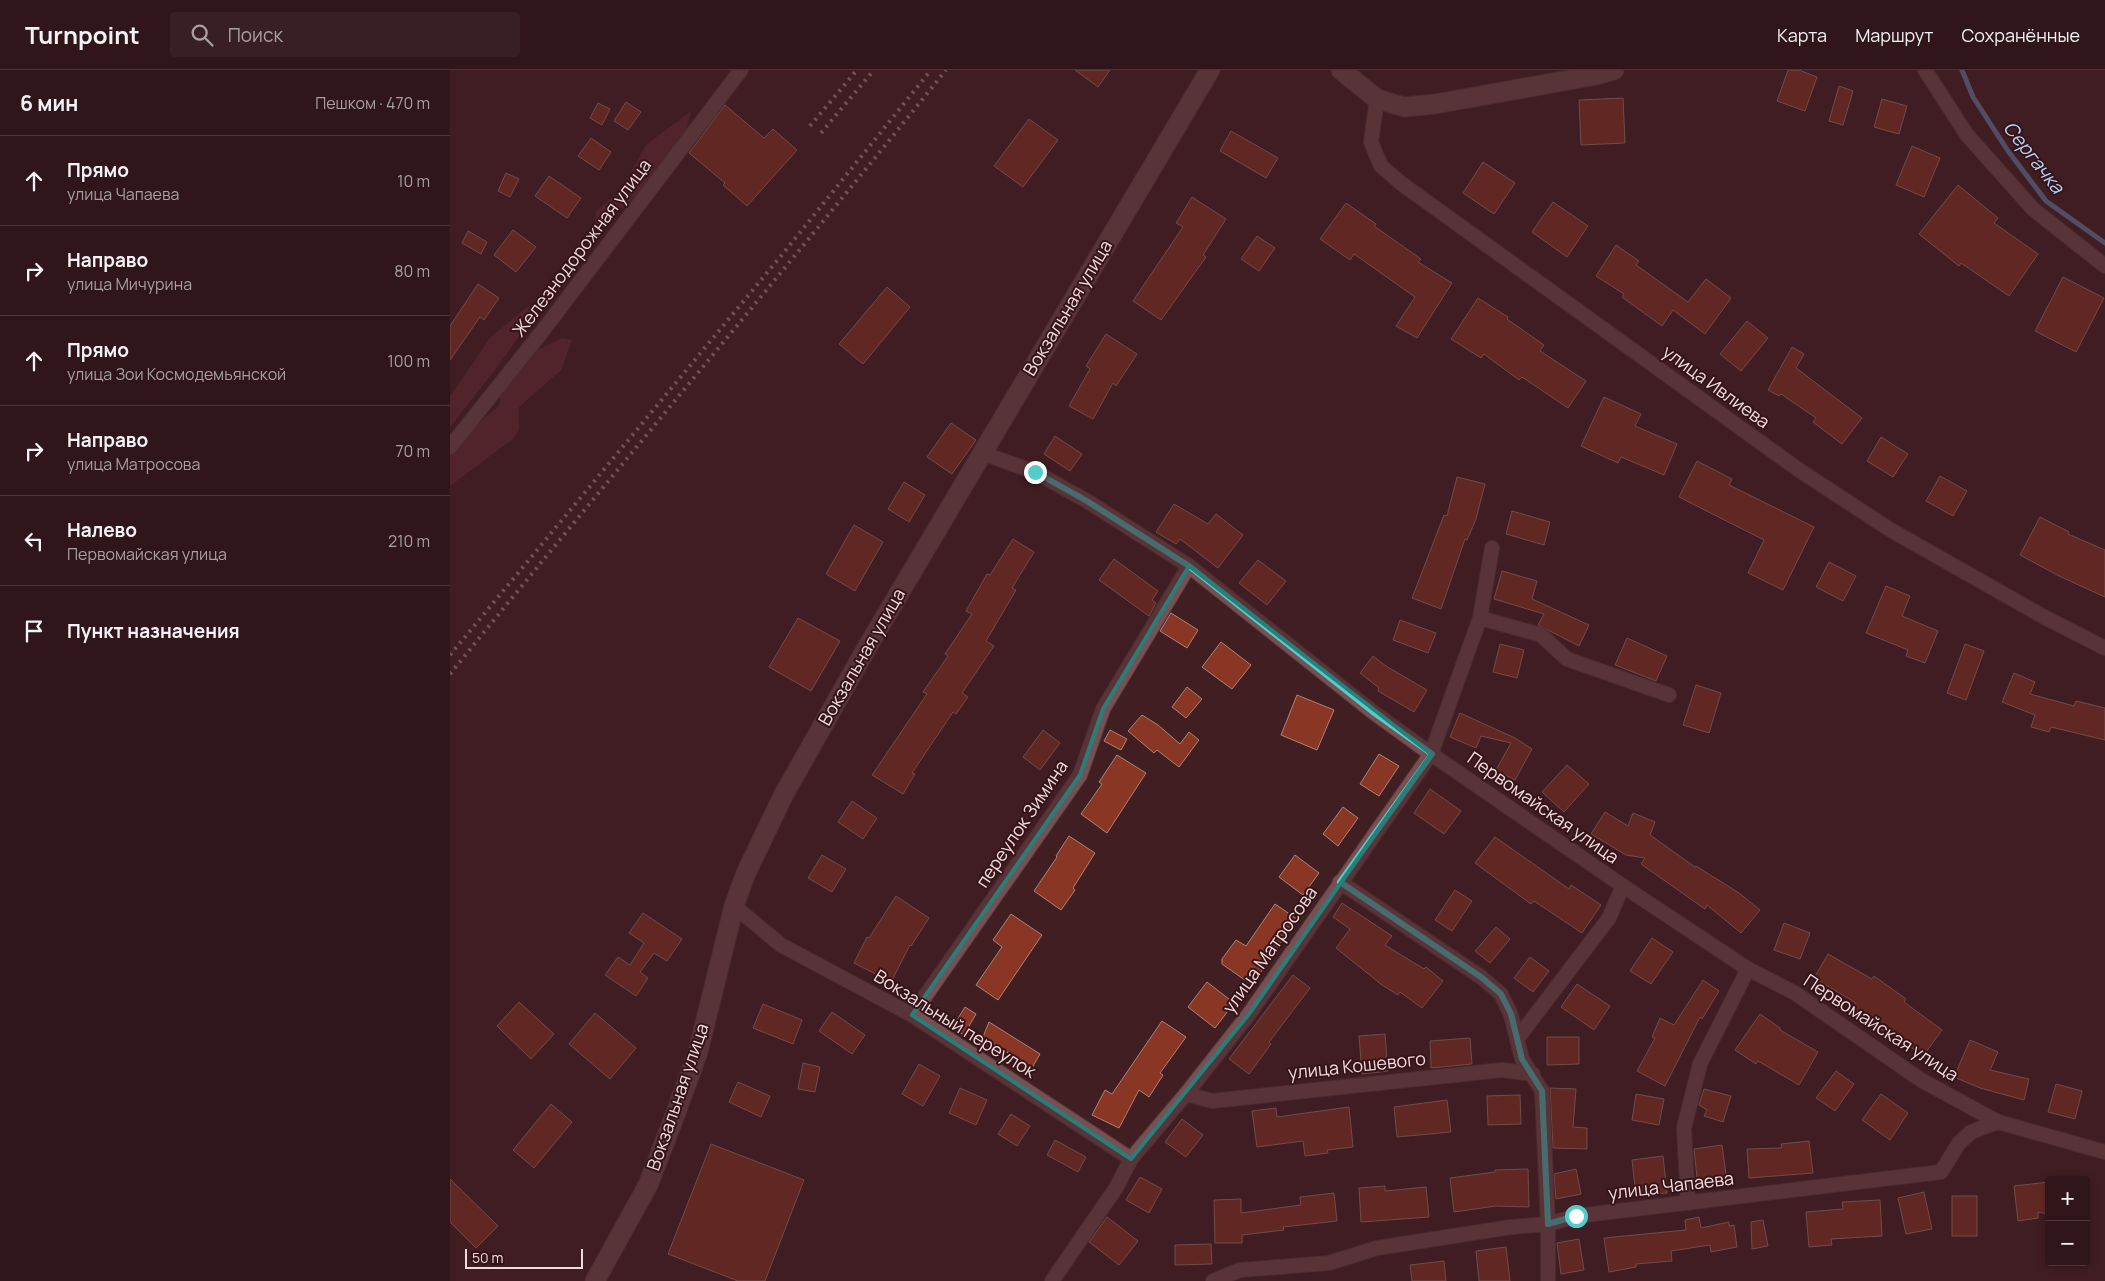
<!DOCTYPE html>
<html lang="ru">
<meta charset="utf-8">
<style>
:root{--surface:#30161a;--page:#381f23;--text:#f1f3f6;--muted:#a89fa2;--line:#4b3539}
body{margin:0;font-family:Manrope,sans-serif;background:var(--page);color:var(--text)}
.controls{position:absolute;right:15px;bottom:15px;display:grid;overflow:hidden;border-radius:5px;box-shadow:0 2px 8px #0003}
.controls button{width:45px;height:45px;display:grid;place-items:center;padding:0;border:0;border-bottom:1px solid var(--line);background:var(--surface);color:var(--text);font:25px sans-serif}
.scale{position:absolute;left:15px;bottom:12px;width:118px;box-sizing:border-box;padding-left:5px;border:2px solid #f2dadc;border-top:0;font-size:14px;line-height:18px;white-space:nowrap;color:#f2dadc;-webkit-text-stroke:4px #351418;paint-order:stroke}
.stop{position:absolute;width:15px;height:15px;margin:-11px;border:4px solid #53cdcb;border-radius:50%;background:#fff}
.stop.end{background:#53cdcb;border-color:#fff;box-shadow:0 1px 5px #0008}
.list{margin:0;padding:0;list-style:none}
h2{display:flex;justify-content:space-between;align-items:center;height:65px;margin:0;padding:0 20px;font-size:21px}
h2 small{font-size:16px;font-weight:400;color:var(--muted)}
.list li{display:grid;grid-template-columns:32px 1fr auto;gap:15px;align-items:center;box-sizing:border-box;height:90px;padding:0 20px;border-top:1px solid var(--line)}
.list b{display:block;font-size:19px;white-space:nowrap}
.list p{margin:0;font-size:16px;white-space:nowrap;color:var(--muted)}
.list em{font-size:16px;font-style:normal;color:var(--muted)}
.icon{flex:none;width:28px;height:28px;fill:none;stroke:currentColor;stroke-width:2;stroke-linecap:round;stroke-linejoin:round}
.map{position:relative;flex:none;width:1655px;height:1211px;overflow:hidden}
header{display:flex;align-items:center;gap:30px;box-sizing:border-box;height:70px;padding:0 25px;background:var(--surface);border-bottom:1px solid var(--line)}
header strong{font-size:24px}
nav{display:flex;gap:28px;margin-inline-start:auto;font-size:18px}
.search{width:350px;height:45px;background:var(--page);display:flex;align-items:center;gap:12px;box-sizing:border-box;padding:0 18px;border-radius:5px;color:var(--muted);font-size:19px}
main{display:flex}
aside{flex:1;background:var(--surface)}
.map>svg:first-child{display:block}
</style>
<header>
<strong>Turnpoint</strong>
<div class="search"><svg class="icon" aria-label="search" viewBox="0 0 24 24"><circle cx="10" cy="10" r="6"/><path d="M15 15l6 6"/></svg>Поиск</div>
<nav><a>Карта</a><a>Маршрут</a><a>Сохранённые</a></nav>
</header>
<main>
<aside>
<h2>6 мин<small>Пешком · 470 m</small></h2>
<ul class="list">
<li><svg class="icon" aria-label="ahead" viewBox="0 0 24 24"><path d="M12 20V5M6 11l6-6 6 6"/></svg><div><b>Прямо</b><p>улица Чапаева</p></div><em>10 m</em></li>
<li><svg class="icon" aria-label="right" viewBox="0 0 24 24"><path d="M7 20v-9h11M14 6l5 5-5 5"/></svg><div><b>Направо</b><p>улица Мичурина</p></div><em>80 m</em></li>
<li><svg class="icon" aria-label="ahead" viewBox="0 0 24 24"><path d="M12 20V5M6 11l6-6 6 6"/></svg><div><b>Прямо</b><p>улица Зои Космодемьянской</p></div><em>100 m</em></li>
<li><svg class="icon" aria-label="right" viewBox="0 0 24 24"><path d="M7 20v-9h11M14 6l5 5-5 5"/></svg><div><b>Направо</b><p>улица Матросова</p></div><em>70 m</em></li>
<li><svg class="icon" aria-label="left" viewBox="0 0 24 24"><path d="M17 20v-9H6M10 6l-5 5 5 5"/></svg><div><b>Налево</b><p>Первомайская улица</p></div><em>210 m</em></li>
<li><svg class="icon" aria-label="arrive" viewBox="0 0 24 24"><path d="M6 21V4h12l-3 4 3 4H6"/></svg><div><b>Пункт назначения</b></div></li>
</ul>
</aside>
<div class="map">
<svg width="1655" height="1211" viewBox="0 0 1655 1211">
<rect width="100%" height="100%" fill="#401e22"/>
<g fill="#672d35">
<polygon points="241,41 236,61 200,115 145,159 146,141 171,121 196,75"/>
<polygon points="87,234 85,244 45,300 0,357 0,327 40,268 76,238"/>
<polygon points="112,268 122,270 111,300 69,337 69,359 64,368 0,416 0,384 33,349 49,336 53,315 89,279"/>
</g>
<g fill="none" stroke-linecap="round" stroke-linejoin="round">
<polyline stroke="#6787b4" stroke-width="5" points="1512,0 1523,27 1558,81 1596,131 1655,173"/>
</g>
<g fill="#893624" stroke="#ac8379">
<polygon points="625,0 660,0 648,17"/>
<polygon points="1338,0 1349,0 1367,7 1355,41 1327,31"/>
<polygon points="1389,16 1403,21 1393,55 1379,51"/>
<polygon points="1173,28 1175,73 1131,75 1129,30"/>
<polygon points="1432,29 1457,36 1449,64 1424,57"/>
<polygon points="176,32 191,42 178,60 164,51"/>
<polygon points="148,33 160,39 152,55 140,48"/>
<polygon points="275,35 314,68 323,59 347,80 297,136 273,115 275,113 239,83"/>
<polygon points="579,49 608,70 573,117 544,96"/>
<polygon points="781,61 828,88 816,108 770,81"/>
<polygon points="141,68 161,82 149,100 128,86"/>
<polygon points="1462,76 1490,88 1474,127 1446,115"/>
<polygon points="1033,92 1065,113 1044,144 1013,123"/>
<polygon points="56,103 69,109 60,127 48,121"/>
<polygon points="99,106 131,128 117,148 85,126"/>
<polygon points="1508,115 1548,148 1544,153 1588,184 1559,226 1511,193 1509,196 1469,164"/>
<polygon points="742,127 776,149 753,185 756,187 711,250 683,231 733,157 726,153"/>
<polygon points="1103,132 1138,156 1117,187 1082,162"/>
<polygon points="896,133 926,154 924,156 971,189 968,192 1002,213 967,268 946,256 965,227 904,184 900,190 870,169"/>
<polygon points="63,160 86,177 66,202 44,185"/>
<polygon points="18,161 37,172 31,184 12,173"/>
<polygon points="807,166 825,178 809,201 791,189"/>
<polygon points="1166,175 1189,191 1186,195 1238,232 1256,209 1281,228 1255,264 1223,240 1212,256 1172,227 1174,224 1146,206"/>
<polygon points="1613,207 1654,228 1626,282 1585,261"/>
<polygon points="28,214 49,228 34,250 30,247 0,290 0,256"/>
<polygon points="437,217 460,237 413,294 389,274"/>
<polygon points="1028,228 1058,247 1057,249 1094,275 1090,281 1136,311 1118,338 1072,307 1069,310 1034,284 1031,288 1001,269"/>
<polygon points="1297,251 1318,268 1291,301 1270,284"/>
<polygon points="656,264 687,284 666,316 663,313 643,349 619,336 640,299 636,296"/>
<polygon points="1342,277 1354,284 1346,298 1412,348 1392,374 1363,352 1366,348 1331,324 1329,326 1318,320"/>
<polygon points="1154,327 1191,344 1185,356 1227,374 1214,405 1171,387 1168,393 1131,376"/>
<polygon points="501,353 526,370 502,404 477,387"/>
<polygon points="605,366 632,384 620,401 594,384"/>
<polygon points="1431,367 1458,384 1443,407 1417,391"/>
<polygon points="1247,391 1282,409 1279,415 1364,457 1333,520 1298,503 1314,470 1229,427"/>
<polygon points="1490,406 1517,421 1503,446 1476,431"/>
<polygon points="1007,407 1035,414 1026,449 1017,470 1015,469 991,539 962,528 994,445 997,446"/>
<polygon points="454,412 475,425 459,452 438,439"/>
<polygon points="724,434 758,454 766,444 793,465 768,498 730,469 726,474 706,462"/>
<polygon points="1062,441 1100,452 1094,475 1056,464"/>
<polygon points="1590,447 1619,462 1618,464 1655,480 1655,527 1609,506 1570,485"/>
<polygon points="404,455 433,472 405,521 376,504"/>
<polygon points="563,469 584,482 562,518 566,520 536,571 544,576 512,623 518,627 506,644 503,642 462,703 465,704 453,724 422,705 477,624 473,622 498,586 495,584 522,544 516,541 537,504 540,505"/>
<polygon points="664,489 708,521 702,530 706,533 699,546 649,510"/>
<polygon points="808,490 836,511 817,535 789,513"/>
<polygon points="1379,492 1406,506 1393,531 1366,517"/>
<polygon points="1052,501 1087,511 1082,529 1139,555 1129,576 1088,555 1094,544 1044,529"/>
<polygon points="1436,516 1460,526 1452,546 1488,561 1475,593 1456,586 1458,580 1416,563"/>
<polygon points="721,543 748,560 737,578 710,561"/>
<polygon points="348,548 390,571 361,621 319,597"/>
<polygon points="950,550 986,563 978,583 943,570"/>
<polygon points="1177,568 1217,586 1206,611 1165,595"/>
<polygon points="771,572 801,595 782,619 752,597"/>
<polygon points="1050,574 1074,580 1067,608 1043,602"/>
<polygon points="1515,574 1534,581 1516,630 1497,623"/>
<polygon points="923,586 936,596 977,620 964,642 928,621 929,618 910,603"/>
<polygon points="1564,603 1585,612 1580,624 1624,636 1626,631 1655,638 1655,670 1601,657 1599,662 1581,657 1585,645 1552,632"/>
<polygon points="1246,615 1271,623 1259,663 1233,655"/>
<polygon points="737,617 752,629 736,648 722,637"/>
<polygon points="847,625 884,640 867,680 831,665"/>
<polygon points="1010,643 1065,668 1082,679 1065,710 1046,700 1061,673 1031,666 1026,678 1000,667"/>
<polygon points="692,645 708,655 730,674 739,662 749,670 729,697 707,680 704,683 678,661"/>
<polygon points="593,660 610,673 590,700 573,687"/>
<polygon points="660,660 677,669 671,680 654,671"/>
<polygon points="929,684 949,696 929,726 910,714"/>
<polygon points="667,685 696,703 657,763 631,744 652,714 649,712"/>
<polygon points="1117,695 1139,714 1114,742 1092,722"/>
<polygon points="980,719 1011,741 994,764 964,743"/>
<polygon points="402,731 427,748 413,769 388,752"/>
<polygon points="893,737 908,748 888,776 873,764"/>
<polygon points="1155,742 1178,756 1183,743 1205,752 1200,765 1245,797 1246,796 1289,823 1310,840 1291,863 1257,835 1255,839 1191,794 1195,788 1176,785 1141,764"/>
<polygon points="619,766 645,783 623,818 625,820 611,840 584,821 607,787 606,786"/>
<polygon points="1045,767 1119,819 1121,815 1151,835 1132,863 1084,831 1081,834 1025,793"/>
<polygon points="372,785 396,799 382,822 358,808"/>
<polygon points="845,785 869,803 853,825 829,807"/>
<polygon points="1005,820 1022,831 1002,861 985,850"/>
<polygon points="446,826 479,848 461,876 460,875 441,912 404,893 417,867 419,868"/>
<polygon points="892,833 942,866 935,875 974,899 976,897 993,911 972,938 950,922 948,925 932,915 886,878 900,859 883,847"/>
<polygon points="825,834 847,849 802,915 772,894 772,889 786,870 796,876"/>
<polygon points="193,843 232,869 217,891 204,883 190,902 198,908 186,926 155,905 168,887 180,895 194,873 179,863"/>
<polygon points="561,844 592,865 548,930 526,915 552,877 543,870"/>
<polygon points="1334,853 1360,863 1350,889 1324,880"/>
<polygon points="1046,857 1060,869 1040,893 1025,881"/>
<polygon points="1202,868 1223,882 1201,914 1180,901"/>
<polygon points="1378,884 1422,909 1424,906 1456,929 1454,932 1492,960 1473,986 1436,959 1434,961 1402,939 1406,933 1364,908"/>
<polygon points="1080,887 1099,901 1083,922 1064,908"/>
<polygon points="843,905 860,918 819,972 821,974 799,1004 779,989"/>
<polygon points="1253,910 1269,921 1252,949 1250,947 1215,1016 1187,1001 1205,968 1202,967 1210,948 1224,955"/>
<polygon points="757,912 784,933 765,958 738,937"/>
<polygon points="1127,914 1160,936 1144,960 1111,937"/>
<polygon points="69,932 104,964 81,989 47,956"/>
<polygon points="313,934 352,950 343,974 303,958"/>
<polygon points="515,937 526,944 514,965 502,958"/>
<polygon points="382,942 415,965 402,984 369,961"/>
<polygon points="145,943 186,978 160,1009 119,974"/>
<polygon points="1310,944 1330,958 1330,960 1368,982 1349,1015 1308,991 1306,994 1285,980"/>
<polygon points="712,951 736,967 710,1003 713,1005 699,1027 689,1020 669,1058 642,1045 655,1020 662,1024"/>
<polygon points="539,952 590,984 582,998 533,967"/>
<polygon points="935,964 938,1001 912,1004 909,966"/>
<polygon points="1097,967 1129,967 1129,994 1097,995"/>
<polygon points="1020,968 1022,994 981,998 980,971"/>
<polygon points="1520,970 1548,982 1540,1000 1579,1009 1574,1030 1530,1018 1504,1007"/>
<polygon points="353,993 370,997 365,1022 348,1019"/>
<polygon points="469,994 490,1006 473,1036 452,1024"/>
<polygon points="1386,1001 1404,1014 1385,1041 1366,1028"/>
<polygon points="288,1012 320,1026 311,1047 279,1032"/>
<polygon points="1606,1014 1632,1021 1625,1049 1598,1042"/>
<polygon points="510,1018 537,1030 526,1055 499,1043"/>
<polygon points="1100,1018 1126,1019 1123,1057 1137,1058 1137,1079 1103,1078"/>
<polygon points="1254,1019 1281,1026 1273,1052 1254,1046 1257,1040 1249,1035"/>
<polygon points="1186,1024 1214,1029 1209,1055 1182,1050"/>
<polygon points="1431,1024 1458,1043 1440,1070 1412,1050"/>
<polygon points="1070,1025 1071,1054 1038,1055 1037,1026"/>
<polygon points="997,1030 1001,1062 947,1067 944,1037"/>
<polygon points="101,1034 122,1052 84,1098 63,1080"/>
<polygon points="899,1037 903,1077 877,1080 878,1083 855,1086 853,1071 807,1077 802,1041 826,1038 827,1047"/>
<polygon points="561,1044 580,1056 567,1076 548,1064"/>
<polygon points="732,1049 753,1065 736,1087 715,1072"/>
<polygon points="605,1070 636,1087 628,1102 597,1085"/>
<polygon points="1359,1071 1363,1103 1299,1108 1297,1079 1330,1078 1332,1077 1331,1074"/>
<polygon points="261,1074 354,1110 315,1211 288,1211 218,1184"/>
<polygon points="1272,1075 1277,1112 1248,1117 1244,1079"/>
<polygon points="1213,1086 1217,1123 1186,1126 1182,1090"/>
<polygon points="1078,1099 1079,1137 1046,1136 1004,1142 1000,1108 1045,1102 1045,1100"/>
<polygon points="1126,1099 1131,1124 1106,1129 1104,1104"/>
<polygon points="690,1107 712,1119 699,1143 676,1130"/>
<polygon points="0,1109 48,1156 26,1178 0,1152"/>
<polygon points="1599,1112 1599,1144 1588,1142 1588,1148 1568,1151 1564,1116"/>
<polygon points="935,1116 935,1121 976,1117 979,1147 911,1152 909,1118"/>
<polygon points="1474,1122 1482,1159 1456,1164 1448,1128"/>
<polygon points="884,1123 887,1151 833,1157 834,1160 792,1165 792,1173 765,1173 764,1130 791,1129 791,1143 851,1135 850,1127"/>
<rect x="1502" y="1126" width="25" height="40"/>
<polygon points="1430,1130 1432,1166 1381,1169 1382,1175 1359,1177 1356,1142 1393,1139 1392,1132"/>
<polygon points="657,1147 688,1171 669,1195 639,1172"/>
<polygon points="1249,1147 1251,1158 1279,1152 1279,1156 1284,1155 1287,1177 1261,1182 1260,1175 1221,1181 1222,1191 1186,1194 1186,1197 1159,1202 1154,1168 1236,1160 1235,1150"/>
<polygon points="1313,1150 1318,1176 1302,1179 1301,1152"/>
<polygon points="1129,1169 1134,1200 1111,1204 1107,1173"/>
<polygon points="761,1174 762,1194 725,1195 725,1175"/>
<polygon points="1056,1177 1060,1211 1029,1211 1026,1181"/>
<polygon points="994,1191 996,1211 962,1211 960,1195"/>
</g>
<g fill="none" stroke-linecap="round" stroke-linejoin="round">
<g stroke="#5a3d41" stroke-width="16">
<g id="street">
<polyline points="1475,0 1517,65 1583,139 1655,196"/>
<polyline points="927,29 921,72 931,96 952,114 1349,400 1439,459 1594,547 1655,578"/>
<polyline points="0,377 91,263 291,0"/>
<polyline points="532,383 585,402 637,431 739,496 923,642 981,684 1173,816 1298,899 1345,923 1471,1010 1548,1052 1655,1082"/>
<polyline points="1030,548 1091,565 1117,589 1219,625"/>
<polyline points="890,812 1031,907 1051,924 1061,945 1067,969"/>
<polyline points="284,836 331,875 462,945 681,1089"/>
<polyline points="462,945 630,705 653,639 739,496"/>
<polyline points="736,1024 762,1031 1052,1000 1083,1004"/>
<polyline points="1238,1133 1234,1058 1250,994 1298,899"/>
<polyline points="602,1211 666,1118 681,1089 736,1024 799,944 981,684 1030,548 1042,478"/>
<polyline points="763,1211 790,1200 879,1193 927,1178 1061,1157 1098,1154 1127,1146 1491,1102 1509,1073 1521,1062 1548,1052"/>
<polyline points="1098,1211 1098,1154 1092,1021 1072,989 1067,969 1159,848 1173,816"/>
</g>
</g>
<g stroke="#5a3d41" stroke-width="21">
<g id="secondary">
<polyline points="891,0 927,29 954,37 985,34 1147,5 1164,0"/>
<polyline points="145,1211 198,1115 224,1048 248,982 284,836 296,803 334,724 419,574 760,0"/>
</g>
</g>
<use href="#street" stroke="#775053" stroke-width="14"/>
<use href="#secondary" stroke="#775053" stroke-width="19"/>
<g stroke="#ac9093" stroke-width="4" stroke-dasharray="2.5 5" stroke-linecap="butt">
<polyline points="360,56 407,0"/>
<polyline points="371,63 424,0"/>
<polyline points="0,585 331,186 481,0"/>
<path d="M0,604C164,402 333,203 496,0"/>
</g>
</g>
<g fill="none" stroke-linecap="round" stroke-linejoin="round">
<polyline stroke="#53cdcb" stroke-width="6" points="585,402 637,431 739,496 923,642 982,684 890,812 1031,907 1051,924 1061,944 1072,989 1092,1021 1098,1154 1126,1146"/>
</g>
<path d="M0 0H1655V1211H0ZM739,496L981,684L799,944L681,1089L462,945L630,705L653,639Z" fill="#401e22" fill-opacity=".55" fill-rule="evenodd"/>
<path fill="none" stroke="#268079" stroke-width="4" stroke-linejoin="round" d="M739,496L981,684L799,944L681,1089L462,945L630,705L653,639Z"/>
<g text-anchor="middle" stroke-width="4" stroke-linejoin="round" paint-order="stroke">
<g font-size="18" fill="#f2dadc" stroke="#351418">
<text transform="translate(132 178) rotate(-53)" y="6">Железнодорожная улица</text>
<text transform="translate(618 238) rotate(-59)" y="6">Вокзальная улица</text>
<text transform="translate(1266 317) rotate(36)" y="6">улица Ивлиева</text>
<text transform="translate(412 587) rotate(-60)" y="6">Вокзальная улица</text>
<text transform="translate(1093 738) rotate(35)" y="6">Первомайская улица</text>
<text transform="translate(572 754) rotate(-56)" y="6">переулок Зимина</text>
<text transform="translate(820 880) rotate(-55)" y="6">улица Матросова</text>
<text transform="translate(505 954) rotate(32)" y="6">Вокзальный переулок</text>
<text transform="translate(1431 958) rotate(33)" y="6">Первомайская улица</text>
<text transform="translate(907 996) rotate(-6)" y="6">улица Кошевого</text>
<text transform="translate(228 1027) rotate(-71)" y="6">Вокзальная улица</text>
<text transform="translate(1221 1116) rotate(-7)" y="6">улица Чапаева</text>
</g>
<g font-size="19" font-style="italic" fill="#b6d3f7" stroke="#351418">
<text transform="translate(1584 87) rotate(52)" y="7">Сергачка</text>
</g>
</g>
</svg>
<div class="controls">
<button>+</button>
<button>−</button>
</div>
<div class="scale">50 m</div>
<div class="stop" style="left:1126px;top:1146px"></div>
<div class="stop end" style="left:585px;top:402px"></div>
</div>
</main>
